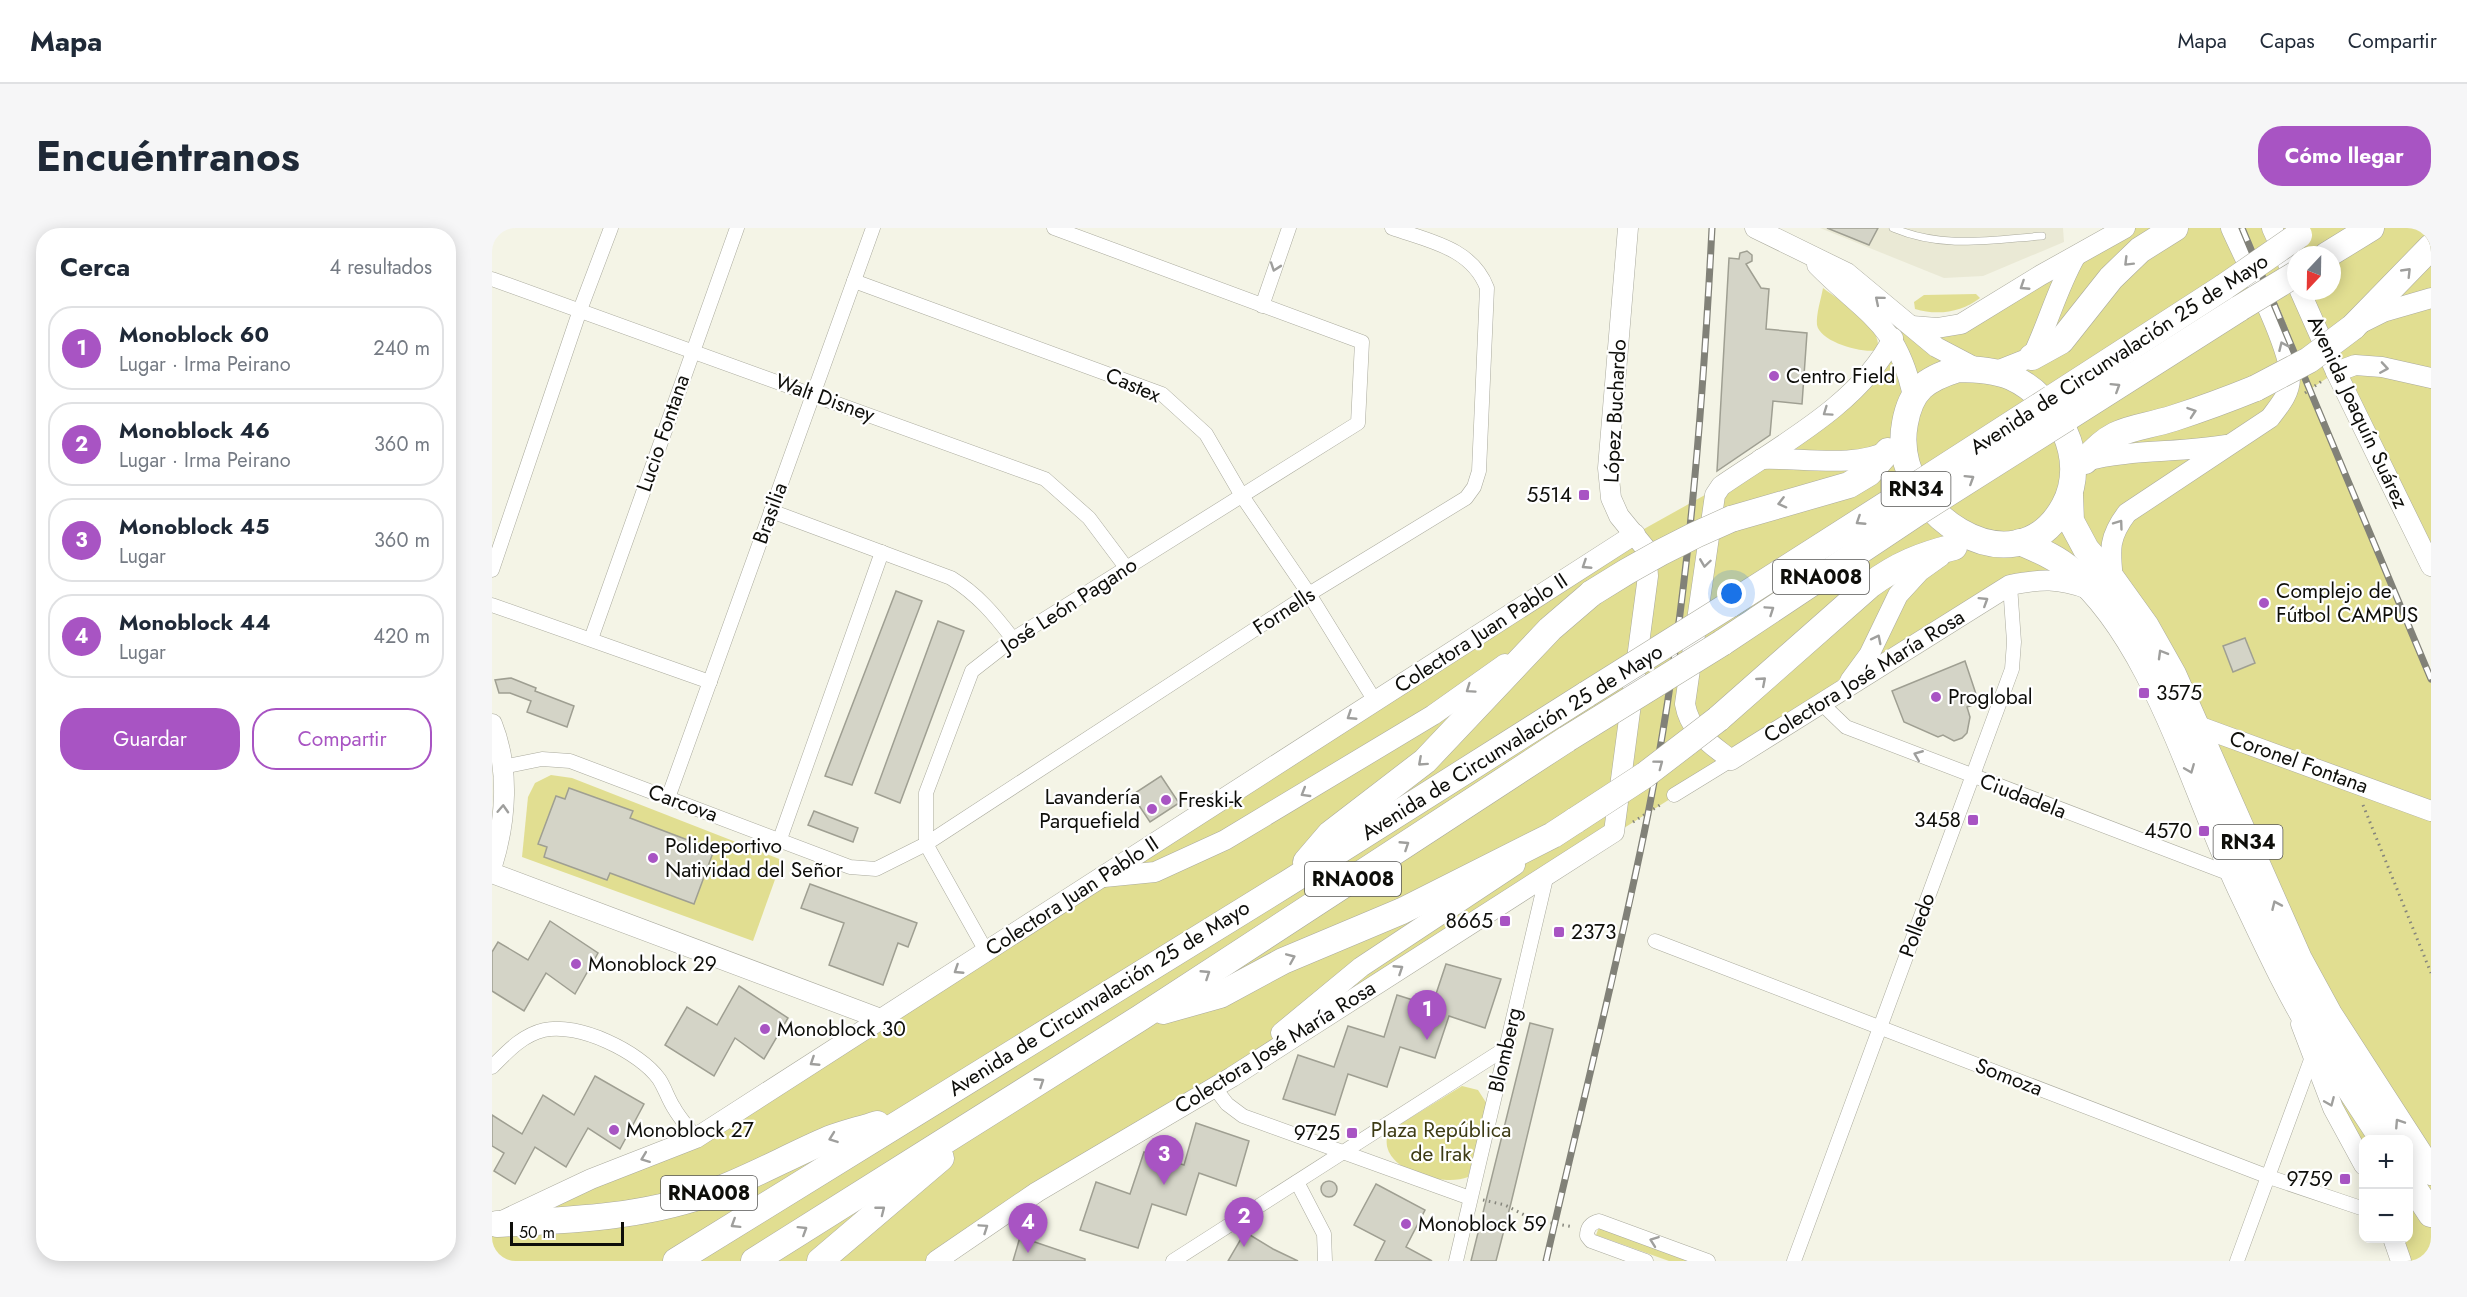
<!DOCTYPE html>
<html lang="es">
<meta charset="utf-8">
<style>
:root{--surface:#fff;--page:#f6f6f7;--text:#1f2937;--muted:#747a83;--line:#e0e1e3;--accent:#a854c3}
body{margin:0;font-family:Jost,sans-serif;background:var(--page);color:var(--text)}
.controls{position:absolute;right:18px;bottom:18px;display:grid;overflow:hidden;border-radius:12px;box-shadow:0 3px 15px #0003}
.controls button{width:54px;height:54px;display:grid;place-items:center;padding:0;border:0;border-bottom:2px solid var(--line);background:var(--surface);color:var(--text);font:30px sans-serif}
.compass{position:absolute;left:1795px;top:18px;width:54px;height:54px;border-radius:50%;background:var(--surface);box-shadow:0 3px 15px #0003;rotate:202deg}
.scale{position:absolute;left:18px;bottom:15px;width:114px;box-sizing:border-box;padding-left:6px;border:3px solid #0e0e0a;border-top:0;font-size:16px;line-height:21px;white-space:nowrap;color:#0e0e0a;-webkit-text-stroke:4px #fff;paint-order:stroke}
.you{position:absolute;left:1240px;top:366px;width:21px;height:21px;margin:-15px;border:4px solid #fff;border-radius:50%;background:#1a73e8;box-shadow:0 0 0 9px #1a73e833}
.badge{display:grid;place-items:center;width:39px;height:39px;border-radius:50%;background:var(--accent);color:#fff;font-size:20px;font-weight:700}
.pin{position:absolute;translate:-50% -50px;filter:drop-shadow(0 2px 3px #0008)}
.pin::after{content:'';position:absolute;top:32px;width:21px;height:18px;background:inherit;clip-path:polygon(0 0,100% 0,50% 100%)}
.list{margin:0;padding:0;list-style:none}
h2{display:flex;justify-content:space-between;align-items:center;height:78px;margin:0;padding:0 24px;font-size:26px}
h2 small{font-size:20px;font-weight:400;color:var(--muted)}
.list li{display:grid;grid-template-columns:39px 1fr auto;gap:18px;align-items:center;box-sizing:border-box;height:84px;margin:0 12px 12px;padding:0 12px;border:2px solid var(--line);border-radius:24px}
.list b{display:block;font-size:22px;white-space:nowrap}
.list p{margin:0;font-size:20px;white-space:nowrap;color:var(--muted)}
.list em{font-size:20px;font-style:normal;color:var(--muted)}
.actions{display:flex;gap:12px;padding:18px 24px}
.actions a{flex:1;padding:14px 0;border:2px solid var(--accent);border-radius:24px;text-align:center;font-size:21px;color:var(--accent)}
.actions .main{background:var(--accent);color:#fff}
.map{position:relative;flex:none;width:1939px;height:1033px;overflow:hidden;border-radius:24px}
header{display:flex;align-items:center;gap:36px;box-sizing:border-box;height:84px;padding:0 30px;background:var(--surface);border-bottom:2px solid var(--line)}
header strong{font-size:28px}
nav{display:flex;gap:33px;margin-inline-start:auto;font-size:21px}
.intro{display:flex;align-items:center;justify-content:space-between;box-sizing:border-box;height:144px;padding:0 36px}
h1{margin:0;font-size:42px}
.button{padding:15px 27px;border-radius:24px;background:var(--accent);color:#fff;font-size:21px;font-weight:700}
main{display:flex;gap:36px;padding:0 36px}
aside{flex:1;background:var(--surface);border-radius:24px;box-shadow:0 3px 15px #0003}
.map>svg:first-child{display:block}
</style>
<header>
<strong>Mapa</strong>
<nav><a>Mapa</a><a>Capas</a><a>Compartir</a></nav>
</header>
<div class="intro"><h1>Encuéntranos</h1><a class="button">Cómo llegar</a></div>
<main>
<aside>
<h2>Cerca<small>4 resultados</small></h2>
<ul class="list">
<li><span class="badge">1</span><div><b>Monoblock 60</b><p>Lugar · Irma Peirano</p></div><em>240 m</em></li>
<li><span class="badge">2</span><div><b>Monoblock 46</b><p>Lugar · Irma Peirano</p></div><em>360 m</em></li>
<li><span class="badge">3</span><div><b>Monoblock 45</b><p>Lugar</p></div><em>360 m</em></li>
<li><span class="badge">4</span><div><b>Monoblock 44</b><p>Lugar</p></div><em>420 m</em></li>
</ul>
<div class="actions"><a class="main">Guardar</a><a>Compartir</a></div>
</aside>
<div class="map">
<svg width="1939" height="1033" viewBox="0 0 1939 1033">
<rect width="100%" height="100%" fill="#f4f4e6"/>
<polygon fill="#eae9d5" points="1328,0 1571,0 1572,14 1491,48 1452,50"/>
<g fill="#e1de91" fill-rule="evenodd">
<path d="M1633,0H1939V330L1844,144L1817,162L1939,451V1033H1909L1901,1011L1916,1010V912H1872L1871,937L1621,352L1518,357L444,1033H0V999L204,910L1143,306L1229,258L1347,176L1401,110L1420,98L1445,100ZM1804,27H1840V63H1804Z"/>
<path d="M1331,60C1349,74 1390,96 1386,122C1371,126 1328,114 1325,97C1324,86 1329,71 1331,60Z"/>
<path d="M1484,66L1488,70C1470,84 1446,88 1423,81L1422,74L1432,67Z"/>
<polygon points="59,547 80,550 290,632 261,713 30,629 36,569 43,555"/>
<path d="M970,858L986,862L995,876L976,949C950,960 881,940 897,903Z"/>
<polygon points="1107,999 1202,1033 1177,1033 1104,1007"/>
</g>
<g fill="#d4d4c7" stroke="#9f9f92" stroke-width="1.5">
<polygon points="1335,0 1386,0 1377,17"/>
<polygon points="1255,23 1260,27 1260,33 1254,36 1269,60 1277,61 1274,101 1315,105 1310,176 1281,173 1278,207 1225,243 1237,30 1247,31 1248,25"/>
<polygon points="404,363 430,373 360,557 333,548"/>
<polygon points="446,393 472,403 408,575 383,565"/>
<polygon points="1753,410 1763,435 1741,444 1731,418"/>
<polygon points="1473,433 1487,475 1475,479 1478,489 1475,505 1470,510 1462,513 1451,507 1446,509 1412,494 1400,463"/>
<polygon points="19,450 44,460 43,463 82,478 75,499 35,484 39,473 18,465 7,465 3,452"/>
<polygon points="669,548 687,575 658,594 640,567"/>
<polygon points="77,560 141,583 138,590 222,622 202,676 118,645 115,652 52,629 55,619 46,616 64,568 73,571"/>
<polygon points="322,583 366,600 361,614 316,597"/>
<polygon points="318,656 425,695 416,719 406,715 391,757 337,737 352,695 309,680"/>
<polygon points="58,693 106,725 83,766 54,745 32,783 0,763 0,724 6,714 36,732"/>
<polygon points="954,736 1009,751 993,800 957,788 943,830 908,819 895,859 856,846 843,887 791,871 806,827 842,839 856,798 892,809 905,767 940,778"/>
<polygon points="247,758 296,790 272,831 243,810 222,848 173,817 195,779 225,797"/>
<polygon points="1038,795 1061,801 1019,975 1004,1033 979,1033"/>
<polygon points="103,848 152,876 128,921 96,900 74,939 43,919 23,956 2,943 12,925 0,918 0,887 30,906 51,867 82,887"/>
<polygon points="704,895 757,913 744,958 707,945 694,987 660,976 646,1020 588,1002 604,954 638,966 652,924 692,937"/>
<circle cx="837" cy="961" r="8"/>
<polygon points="884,956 933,982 914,1019 940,1033 883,1033 893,1013 862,997"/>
<polygon points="753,1004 781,1021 806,1033 736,1033"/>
<polygon points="528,1009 593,1031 593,1033 521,1033"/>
</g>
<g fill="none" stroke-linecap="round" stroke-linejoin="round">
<g stroke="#aaaa9d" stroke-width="8">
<path id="lane" d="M1401,0C1451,21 1497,12 1550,8"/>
</g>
<g stroke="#aaaa9d" stroke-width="15">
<g id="street">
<polyline points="0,51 553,251 597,290 633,338"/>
<polyline points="362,53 670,166 714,206 750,268 817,366 883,473"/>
<polyline points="770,78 797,0"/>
<path d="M279,283L459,350C485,366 502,386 521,411"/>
<polyline points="0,342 88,82 119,0"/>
<polyline points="0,377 218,454"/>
<polyline points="99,411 245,0"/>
<polyline points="1329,475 1354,499 1741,647"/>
<path d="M10,539L50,531L78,533L358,639L384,641L434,616L817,366L974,270L982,259L987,243L995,60C980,20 937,13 900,0"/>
<polyline points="1182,567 1239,532"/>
<polyline points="176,570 381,0"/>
<polyline points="288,611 390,324"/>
<polyline points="1163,713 1777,949 1872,981"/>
<polyline points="494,723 434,616 434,565 480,443 521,411 866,195 870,114 562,0"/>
<path d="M0,839C15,824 30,807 52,802C86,794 148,824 167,851C173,860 176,871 182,880C188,891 197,900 204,910"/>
<polyline points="722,859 735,876 751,888 978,970"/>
<polyline points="805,954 832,1006 833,1033"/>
<polyline points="681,1033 1014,820"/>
<polyline points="964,1033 1055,646"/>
<path d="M1154,1033L1099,1013L1095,1008C1095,999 1099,995 1107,993L1216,1033"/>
<polyline points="1302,1033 1520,441 1522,414 1518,357"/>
<polyline points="1745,1033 1820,829"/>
</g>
</g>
<g stroke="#aaaa9d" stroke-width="21">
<g id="secondary">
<polyline points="1263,0 1355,45 1444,119 1484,140"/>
<polyline points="1780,0 1804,53"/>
<path d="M1325,37C1373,86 1405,94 1421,168"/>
<polyline points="1808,63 1844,144 1939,338"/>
<polyline points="1871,94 1891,84 1939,70"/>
<polyline points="1420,98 1445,100 1469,96 1549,47 1633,0"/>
<path d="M1401,110C1368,176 1288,217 1229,258L1223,267L1193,476C1198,504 1218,515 1239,532L1518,357C1549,351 1566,350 1596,361"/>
<path d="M1502,144L1540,129C1556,96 1565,61 1583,29"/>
<polyline points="1844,144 1863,137 1890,139 1939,150"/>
<path d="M1269,231C1306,229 1364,241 1397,222"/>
<path d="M1593,233C1638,221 1687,225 1733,217"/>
<path d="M1621,352C1618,322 1616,310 1635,285L1778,190C1787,178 1798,166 1798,150C1799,120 1753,32 1739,0"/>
<polyline points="1358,453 1377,427 1406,367 1428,343 1449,328"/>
<polyline points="1695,494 1939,583"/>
<path d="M0,496C18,541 14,593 0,638"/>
<polyline points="0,645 389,791"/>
<polyline points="612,649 663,644 733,612 941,487 1013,436"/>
<polyline points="1809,796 1841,880 1872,937"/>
<polyline points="789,805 869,739 1023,637"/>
<polyline points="10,993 99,951 204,910 1143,306"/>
<polyline points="1901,1010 1909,1033"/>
<polyline points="444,1033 545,964 740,849 1122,604 1156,348 1154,321 1127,288 1119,270 1116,240 1136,0"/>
</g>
</g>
<g stroke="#aaaa9d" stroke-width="27">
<g id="highway">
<polyline points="1835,27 1879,0"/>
<polyline points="1861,99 1939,19"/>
<polyline points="1540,129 1569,113 1619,50 1648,22 1683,0"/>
<path d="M1466,141C1484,141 1502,142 1519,149C1565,170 1598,230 1572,278C1523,368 1396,283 1413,195C1419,161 1434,151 1466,141Z"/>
<polyline points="1560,170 1732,59"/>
<polyline points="1575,190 1748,80"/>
<path d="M1593,233C1623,197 1641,203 1682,190C1710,181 1737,171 1764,160"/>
<polyline points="1578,267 1579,293 1594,321 1621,352 1654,398 1681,446 1807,731 1837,786 1939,944"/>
<polyline points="1239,291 1357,257 1377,245 1396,223"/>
<path d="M1528,314C1546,322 1564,329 1579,342C1665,414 1703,568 1752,668C1774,714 1795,761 1822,805C1844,841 1868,876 1891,912"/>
<polyline points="1237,377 1417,262"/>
<polyline points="1230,415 1428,283"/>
<path d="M1226,491L1378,357C1405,337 1429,327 1462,319"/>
<polyline points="814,634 838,606 933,533 1058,401 1100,365"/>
<polyline points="671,783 728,767 791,733 910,683 1061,607 1084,592"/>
<polyline points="1916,951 1939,986"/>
<path d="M5,996C74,992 146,990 212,967C255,952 295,929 337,911C353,905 370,901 385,896"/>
<polyline points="184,1033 796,655 1095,466"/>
<polyline points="262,1033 648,790 1075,511"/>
<polyline points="328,1033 449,930"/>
</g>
</g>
<g stroke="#85857c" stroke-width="3" stroke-dasharray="1.5 4.5" stroke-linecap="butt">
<polyline points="1813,165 1830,153"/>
<polyline points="1871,577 1939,745"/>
<polyline points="1141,594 1171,575"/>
<polyline points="991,972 1013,977 1042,992 1082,999"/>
</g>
<use href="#lane" stroke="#fff" stroke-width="7"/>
<use href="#street" stroke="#fff" stroke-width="14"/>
<use href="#secondary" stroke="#fff" stroke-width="20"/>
<use href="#highway" stroke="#fff" stroke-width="26"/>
<g stroke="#818178" stroke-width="7">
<g id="rail">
<polyline points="1750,0 1939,451"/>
<path d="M1054,1033C1088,884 1126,736 1156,586C1194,393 1210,196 1220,0"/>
</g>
</g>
<use href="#rail" stroke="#fff" stroke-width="4.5" stroke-dasharray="14" stroke-linecap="butt"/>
<g stroke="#aaaa9d" stroke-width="27" stroke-linecap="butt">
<g id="highway-bridge">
<polyline points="1732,59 1807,7"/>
<polyline points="1748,80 1804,46"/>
<polyline points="1764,160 1817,132 1861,99"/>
<polyline points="1417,262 1560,170"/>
<polyline points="1428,283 1575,190"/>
<path d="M1100,365C1145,336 1189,312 1239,291"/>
<polyline points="1095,466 1237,377"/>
<polyline points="1075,511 1230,415"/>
<polyline points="1084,592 1153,547 1226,491"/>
</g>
</g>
<use href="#highway-bridge" stroke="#fff" stroke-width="26"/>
</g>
<defs><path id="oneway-chevron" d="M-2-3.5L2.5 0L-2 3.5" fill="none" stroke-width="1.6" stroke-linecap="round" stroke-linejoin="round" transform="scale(1.5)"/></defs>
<g stroke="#9f9f9d">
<use href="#oneway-chevron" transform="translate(1636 34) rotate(135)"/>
<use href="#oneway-chevron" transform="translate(783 39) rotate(109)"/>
<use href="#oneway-chevron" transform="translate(1915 44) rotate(-46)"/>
<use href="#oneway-chevron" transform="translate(1532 58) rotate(147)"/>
<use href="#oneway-chevron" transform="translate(1387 72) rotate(-140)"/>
<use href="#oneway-chevron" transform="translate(1791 118) rotate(-114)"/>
<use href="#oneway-chevron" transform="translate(1892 140) rotate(9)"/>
<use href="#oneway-chevron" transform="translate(1624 159) rotate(-32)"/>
<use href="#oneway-chevron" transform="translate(1335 184) rotate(145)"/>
<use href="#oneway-chevron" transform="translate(1700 184) rotate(-19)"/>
<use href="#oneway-chevron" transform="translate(1478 251) rotate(-32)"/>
<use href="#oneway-chevron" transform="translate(1290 275) rotate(166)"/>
<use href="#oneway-chevron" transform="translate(1368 293) rotate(147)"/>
<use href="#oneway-chevron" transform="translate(1627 296) rotate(-54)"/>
<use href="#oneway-chevron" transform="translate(1213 335) rotate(98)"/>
<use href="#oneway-chevron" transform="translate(1094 337) rotate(147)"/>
<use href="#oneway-chevron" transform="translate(1492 373) rotate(-32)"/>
<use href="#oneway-chevron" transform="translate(1278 382) rotate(-34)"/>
<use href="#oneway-chevron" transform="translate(1385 411) rotate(-63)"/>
<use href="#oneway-chevron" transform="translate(1670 426) rotate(-120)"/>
<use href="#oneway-chevron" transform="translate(1270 453) rotate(-41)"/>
<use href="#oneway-chevron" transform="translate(978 461) rotate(145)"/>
<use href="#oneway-chevron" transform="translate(859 488) rotate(147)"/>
<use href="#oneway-chevron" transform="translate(1426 527) rotate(-158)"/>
<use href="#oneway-chevron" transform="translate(930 534) rotate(138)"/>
<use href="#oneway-chevron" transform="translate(1167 536) rotate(-37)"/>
<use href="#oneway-chevron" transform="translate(1698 541) rotate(68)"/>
<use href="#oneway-chevron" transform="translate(813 565) rotate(149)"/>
<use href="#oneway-chevron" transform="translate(11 581) rotate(-87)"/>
<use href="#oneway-chevron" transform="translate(913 617) rotate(-33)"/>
<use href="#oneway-chevron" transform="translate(1784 677) rotate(-114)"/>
<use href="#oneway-chevron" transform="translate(799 730) rotate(-23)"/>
<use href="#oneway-chevron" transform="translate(907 741) rotate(-33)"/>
<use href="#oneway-chevron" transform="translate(466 742) rotate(147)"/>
<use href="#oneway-chevron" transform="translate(714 746) rotate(-33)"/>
<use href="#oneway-chevron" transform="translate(322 834) rotate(147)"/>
<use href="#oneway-chevron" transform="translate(548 854) rotate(-33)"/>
<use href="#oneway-chevron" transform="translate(1838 874) rotate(67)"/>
<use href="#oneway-chevron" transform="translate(1907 895) rotate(-123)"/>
<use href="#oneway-chevron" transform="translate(341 910) rotate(160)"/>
<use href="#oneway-chevron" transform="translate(153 930) rotate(159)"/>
<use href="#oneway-chevron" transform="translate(389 982) rotate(-38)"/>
<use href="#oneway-chevron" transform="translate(243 996) rotate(148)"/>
<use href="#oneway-chevron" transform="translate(492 1000) rotate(-34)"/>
<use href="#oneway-chevron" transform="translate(311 1002) rotate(-32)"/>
<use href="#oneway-chevron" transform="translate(1162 1013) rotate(-160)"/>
</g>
<g fill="#a854c3" stroke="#fff" stroke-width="2">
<circle cx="1282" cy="148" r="6"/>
<rect x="1086" y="261" width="12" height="12" rx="3"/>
<circle cx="1772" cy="375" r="6"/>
<rect x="1646" y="459" width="12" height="12" rx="3"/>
<circle cx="1444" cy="469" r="6"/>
<circle cx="674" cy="572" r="6"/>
<circle cx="660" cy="581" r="6"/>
<rect x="1475" y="586" width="12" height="12" rx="3"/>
<rect x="1706" y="597" width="12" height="12" rx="3"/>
<circle cx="161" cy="630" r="6"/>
<rect x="1007" y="687" width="12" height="12" rx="3"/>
<rect x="1061" y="698" width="12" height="12" rx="3"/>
<circle cx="84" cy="736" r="6"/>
<circle cx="273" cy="801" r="6"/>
<circle cx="122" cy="902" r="6"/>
<rect x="854" y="899" width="12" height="12" rx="3"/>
<rect x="1847" y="945" width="12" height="12" rx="3"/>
<circle cx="914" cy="996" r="6"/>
</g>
<g text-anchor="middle" stroke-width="4.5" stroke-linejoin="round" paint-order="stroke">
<g fill="#fff" stroke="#565654" stroke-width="1.5">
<rect x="1389.5" y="244" width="69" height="34" rx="4.5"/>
<rect x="1281" y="332" width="96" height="34" rx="4.5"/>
<rect x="1721.5" y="597" width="69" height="34" rx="4.5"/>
<rect x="813" y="634" width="96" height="34" rx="4.5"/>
<rect x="169" y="948" width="96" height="34" rx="4.5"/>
</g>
<g font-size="20" font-weight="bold" fill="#0e0e0a">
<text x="1424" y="268">RN34</text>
<text x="1329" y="356">RNA008</text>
<text x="1756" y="621">RN34</text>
<text x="861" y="658">RNA008</text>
<text x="217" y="972">RNA008</text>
</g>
<g font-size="21" fill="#0e0e0a" stroke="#fff">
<text transform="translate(1627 126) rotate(-33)" y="7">Avenida de Circunvalación 25 de Mayo</text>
<text transform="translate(641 157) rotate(23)" y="7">Castex</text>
<text transform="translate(333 170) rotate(20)" y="7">Walt Disney</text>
<text transform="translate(1123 183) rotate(-87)" y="7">López Buchardo</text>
<text transform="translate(1866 184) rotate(65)" y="7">Avenida Joaquín Suárez</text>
<text transform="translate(171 205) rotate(-71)" y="7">Lucio Fontana</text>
<text transform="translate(278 285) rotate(-70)" y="7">Brasilia</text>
<text transform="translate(577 377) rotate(-33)" y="7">José León Pagano</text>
<text transform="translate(792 383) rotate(-33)" y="7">Fornells</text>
<text transform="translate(989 405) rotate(-33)" y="7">Colectora Juan Pablo II</text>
<text transform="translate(1372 448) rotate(-32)" y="7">Colectora José María Rosa</text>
<text transform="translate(1020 514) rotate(-32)" y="7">Avenida de Circunvalación 25 de Mayo</text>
<text transform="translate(1807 534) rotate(20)" y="7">Coronel Fontana</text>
<text transform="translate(1531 568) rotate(21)" y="7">Ciudadela</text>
<text transform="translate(191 575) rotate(20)" y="7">Carcova</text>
<text transform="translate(580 668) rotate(-33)" y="7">Colectora Juan Pablo II</text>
<text transform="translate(1425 697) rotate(-70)" y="7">Polledo</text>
<text transform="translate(607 770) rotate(-32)" y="7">Avenida de Circunvalación 25 de Mayo</text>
<text transform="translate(783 819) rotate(-32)" y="7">Colectora José María Rosa</text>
<text transform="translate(1013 822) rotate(-77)" y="7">Blomberg</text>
<text transform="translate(1517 849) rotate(21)" y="7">Somoza</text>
</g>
<g font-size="21" fill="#0e0e0a" stroke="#fff" text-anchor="start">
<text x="1294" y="155">Centro Field</text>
<text x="1080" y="274" text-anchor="end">5514</text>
<text x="1784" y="370">Complejo de<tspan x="1784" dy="24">Fútbol CAMPUS</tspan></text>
<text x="1664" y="472">3575</text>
<text x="1456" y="476">Proglobal</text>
<text x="648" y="576" text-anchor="end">Lavandería<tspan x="648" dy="24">Parquefield</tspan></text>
<text x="686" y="579">Freski-k</text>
<text x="1469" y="599" text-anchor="end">3458</text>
<text x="1700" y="610" text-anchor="end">4570</text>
<text x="173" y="625">Polideportivo<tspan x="173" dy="24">Natividad del Señor</tspan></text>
<text x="1001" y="700" text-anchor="end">8665</text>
<text x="1079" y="711">2373</text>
<text x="96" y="743">Monoblock 29</text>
<text x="285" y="808">Monoblock 30</text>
<text x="134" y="909">Monoblock 27</text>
<text x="848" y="912" text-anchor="end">9725</text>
<text x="1841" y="958" text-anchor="end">9759</text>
<text x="926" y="1003">Monoblock 59</text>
</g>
<g font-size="21" fill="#3d3b15" stroke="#fff">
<text x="949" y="909">Plaza República<tspan x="949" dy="24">de Irak</tspan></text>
</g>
</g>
</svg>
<div class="controls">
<button>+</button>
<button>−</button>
</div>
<svg class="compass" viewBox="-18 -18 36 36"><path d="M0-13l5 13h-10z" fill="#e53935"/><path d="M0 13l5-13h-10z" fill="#747a83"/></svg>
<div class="scale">50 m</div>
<div class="you"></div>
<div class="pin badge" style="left:935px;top:812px">1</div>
<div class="pin badge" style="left:752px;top:1019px">2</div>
<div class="pin badge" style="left:672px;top:957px">3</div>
<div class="pin badge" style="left:536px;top:1025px">4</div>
</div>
</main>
